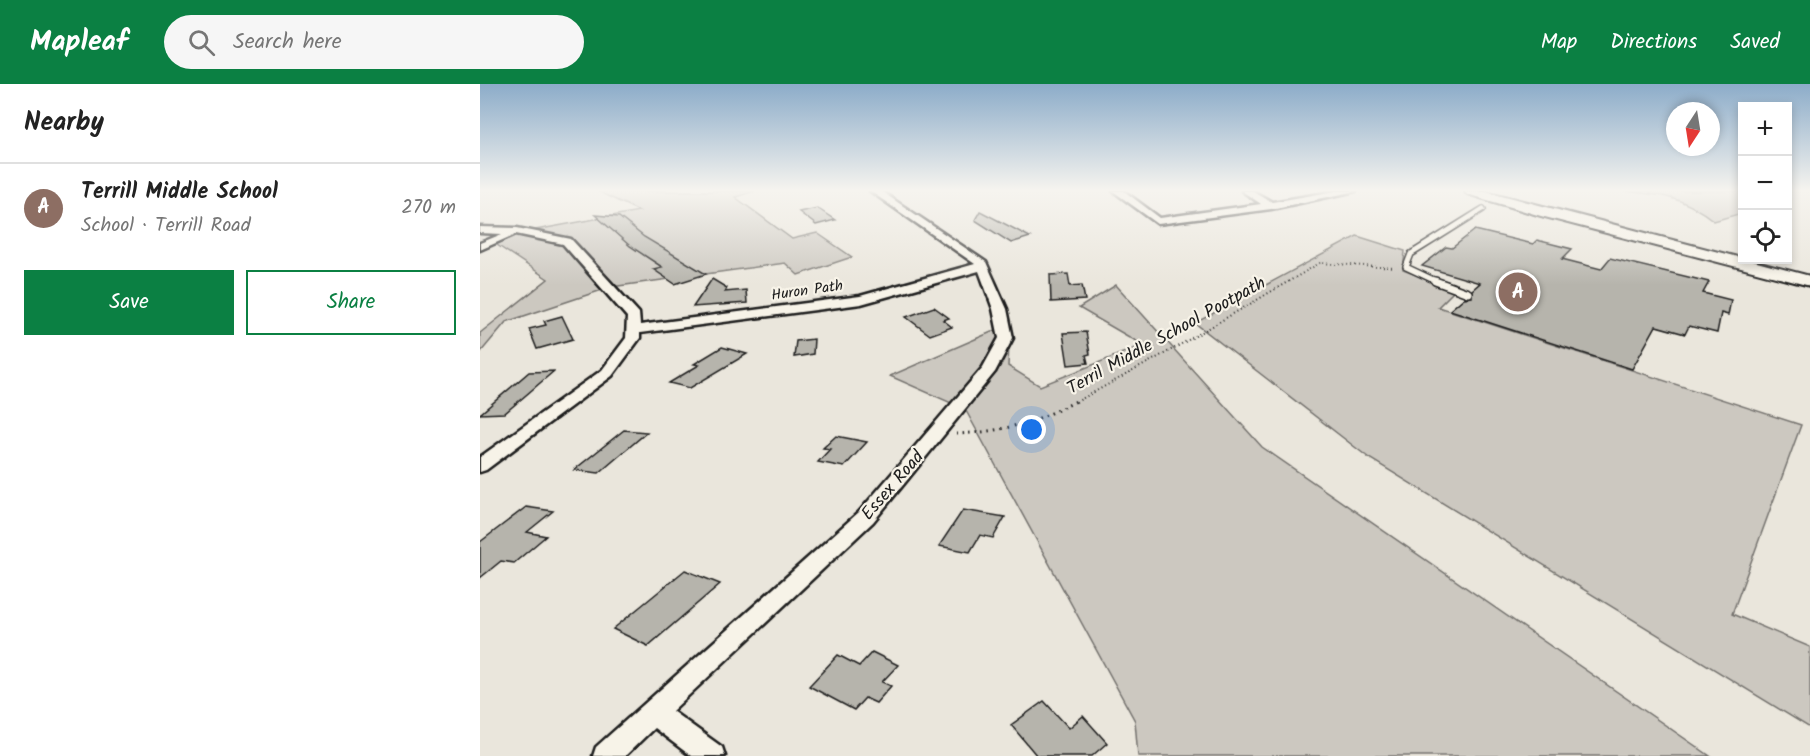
<!DOCTYPE html>
<meta charset="utf-8">
<style>
:root{--surface:#fff;--page:#f6f6f6;--text:#222;--muted:#767676;--line:#e0e0e0;--accent:#0b8043}
body{margin:0;font-family:Kalam,sans-serif;background:var(--page);color:var(--text)}
.controls{position:absolute;right:18px;top:18px;display:grid;overflow:hidden;border-radius:0px;box-shadow:0 3px 9px #0003}
.controls button{width:54px;height:54px;display:grid;place-items:center;padding:0;border:0;border-bottom:2px solid var(--line);background:var(--surface);color:var(--text);font:30px sans-serif}
.compass{position:absolute;left:1186px;top:18px;width:54px;height:54px;border-radius:50%;background:var(--surface);box-shadow:0 3px 9px #0003;rotate:192deg}
.you{position:absolute;left:552px;top:346px;width:21px;height:21px;margin:-15px;border:4px solid #fff;border-radius:50%;background:#1a73e8;box-shadow:0 0 0 9px #1a73e833}
.badge{display:grid;place-items:center;width:39px;height:39px;border-radius:50%;background:var(--accent);color:#fff;font-size:20px;font-weight:700}
.pin{position:absolute;translate:-50% -50%;border:3px solid #fff;box-shadow:0 2px 6px #0006}
.list{margin:0;padding:0;list-style:none}
h2{display:flex;justify-content:space-between;align-items:center;height:78px;margin:0;padding:0 24px;font-size:26px}
h2 small{font-size:20px;font-weight:400;color:var(--muted)}
.list li{display:grid;grid-template-columns:39px 1fr auto;gap:18px;align-items:center;box-sizing:border-box;height:90px;padding:0 24px;border-top:2px solid var(--line)}
.list b{display:block;font-size:22px;white-space:nowrap}
.list p{margin:0;font-size:20px;white-space:nowrap;color:var(--muted)}
.list em{font-size:20px;font-style:normal;color:var(--muted)}
.actions{display:flex;gap:12px;padding:18px 24px}
.actions a{flex:1;padding:14px 0;border:2px solid var(--accent);border-radius:0px;text-align:center;font-size:21px;color:var(--accent)}
.actions .main{background:var(--accent);color:#fff}
.icon{flex:none;width:33px;height:33px;fill:none;stroke:currentColor;stroke-width:2;stroke-linecap:round;stroke-linejoin:round}
.map{position:relative;flex:none;width:1330px;height:672px;overflow:hidden}
header{display:flex;align-items:center;gap:36px;box-sizing:border-box;height:84px;padding:0 30px;background:var(--accent);color:#fff}
header strong{font-size:28px}
nav{display:flex;gap:33px;margin-inline-start:auto;font-size:21px}
.search{width:420px;height:54px;background:var(--page);display:flex;align-items:center;gap:15px;box-sizing:border-box;padding:0 21px;border-radius:33px;color:var(--muted);font-size:22px}
main{display:flex}
aside{flex:1;background:var(--surface)}
.map>svg:first-child{display:block}
</style>
<header>
<strong>Mapleaf</strong>
<div class="search"><svg class="icon" aria-label="search" viewBox="0 0 24 24"><circle cx="10" cy="10" r="6"/><path d="M15 15l6 6"/></svg>Search here</div>
<nav><a>Map</a><a>Directions</a><a>Saved</a></nav>
</header>
<main>
<aside>
<h2>Nearby<small></small></h2>
<ul class="list">
<li><span class="badge" style="background:#8d6e63">A</span><div><b>Terrill Middle School</b><p>School · Terrill Road</p></div><em>270 m</em></li>
</ul>
<div class="actions"><a class="main">Save</a><a>Share</a></div>
</aside>
<div class="map">
<svg width="1330" height="672" viewBox="0 0 1330 672">
<rect width="100%" height="100%" fill="#eae6dc"/>
<filter id="ink" filterUnits="userSpaceOnUse"><feTurbulence type="fractalNoise" baseFrequency=".0167" numOctaves="2"/><feDisplacementMap in="SourceGraphic" scale="12" xChannelSelector="R" yChannelSelector="G"/><feConvolveMatrix kernelMatrix="1 2 1 2 8 2 1 2 1" color-interpolation-filters="sRGB"/></filter>
<g filter="url(#ink)">
<g fill="#ccc8c0" stroke="#74726e" stroke-width="1.5">
<polygon points="117,107 275,107 255,113 312,155 337,149 372,173 318,191 305,179 131,203 26,238 0,269 0,249 68,195 14,159 39,149 159,127"/>
<path d="M1141,107H1262V129L1234,137C1203,112 1179,110 1141,107Z"/>
<polygon points="877,152 925,167 923,186 975,206 958,223 1321,341 1252,530 1330,563 1330,644 889,374 715,239"/>
<polygon points="636,201 782,363 1230,672 658,672 655,637 485,325 410,292 530,240 528,282 560,302 663,261 599,224"/>
</g>
<g fill="#b6b4ac" stroke="#1c1c1c" stroke-width="1.5">
<polygon points="337,124 355,136 336,141 319,128"/>
<polygon points="500,127 550,153 531,159 495,136"/>
<polygon points="115,131 139,133 164,153 226,190 195,200 173,185 182,183 150,162"/>
<polygon points="995,146 1053,160 1057,156 1092,165 1082,175 1121,185 1130,174 1229,198 1223,209 1251,216 1248,231 1241,229 1237,249 1209,242 1205,250 1176,242 1152,285 970,226 984,214 992,213 992,206 1000,199 942,182 966,163 972,164"/>
<polygon points="588,190 590,202 602,201 605,216 571,218 570,191"/>
<polygon points="232,195 247,204 245,208 266,206 267,219 213,223"/>
<polygon points="454,223 469,234 463,236 472,243 450,251 426,233"/>
<polygon points="82,232 93,255 57,265 49,245 66,241 64,237"/>
<polygon points="606,248 610,270 606,271 608,279 588,281 583,249"/>
<polygon points="334,255 333,270 314,273 316,257"/>
<polygon points="242,263 267,270 210,304 189,299 219,281 214,280"/>
<polygon points="74,287 25,329 0,330 49,288"/>
<polygon points="144,346 167,348 119,389 94,386"/>
<polygon points="356,352 387,358 364,383 338,378 350,365 343,364"/>
<polygon points="46,423 73,427 47,448 66,452 34,479 21,477 0,494 0,458"/>
<polygon points="483,426 525,433 513,454 500,451 490,468 459,462"/>
<polygon points="205,486 240,500 168,562 133,545"/>
<polygon points="392,568 418,581 402,598 411,602 396,619 385,614 374,626 329,602 358,571 379,582"/>
<polygon points="564,617 589,644 603,632 627,659 612,672 557,672 531,641"/>
</g>
<g fill="none" stroke-linecap="round" stroke-linejoin="round">
<g stroke="#1c1c1c" stroke-width="8">
<polyline id="lane-far1" points="960,199 926,183 931,170 1003,125"/>
</g>
<g stroke="#1c1c1c" stroke-width="10">
<polyline id="lane" points="955,197 988,209"/>
</g>
<g stroke="#1c1c1c" stroke-width="5">
<g id="street">
<polygon points="390,107 401,107 506,178 527,225 533,254 515,288 393,438 192,627 242,663 245,672 211,672 174,644 145,672 113,672 116,663 379,428 503,283 519,254 513,225 499,187 381,220 160,249 160,254 132,292 6,386 0,388 0,373 122,286 146,254 147,233 83,160 36,150 0,166 0,159 22,150 0,149 0,143 37,144 91,155 159,229 160,241 380,212 495,180"/>
<polygon points="633,107 644,107 680,134 781,120 762,107 773,107 792,118 856,107 876,107 791,125 678,140"/>
</g>
</g>
<g stroke="#1c1c1c" stroke-width="4">
<polygon id="secondary" points="985,107 1006,107 1330,192 1330,202 1061,132 987,110"/>
</g>
<polyline stroke="#1c1c1c" stroke-width="2" stroke-dasharray="1 3" stroke-linecap="butt" points="596,318 693,265 840,179 915,184"/>
<path stroke="#1c1c1c" stroke-width="3" stroke-dasharray="1.5 5" stroke-linecap="butt" d="M476,350C523,348 557,338 598,316"/>
<use href="#lane-far1" stroke="#f7f3e8" stroke-width="5"/>
<use href="#lane" stroke="#f7f3e8" stroke-width="7"/>
<use href="#street" fill="#f7f3e8" fill-rule="evenodd"/>
<use href="#secondary" fill="#f7f3e8" fill-rule="evenodd"/>
</g>
</g>
<linearGradient id="sky" x2="0" y2="1"><stop stop-color="#8cacc9"/><stop offset="0.53" stop-color="#f6f4ef"/><stop offset="1" stop-color="#f6f4ef" stop-opacity="0"/></linearGradient>
<rect width="1330" height="201" fill="url(#sky)"/>
<g text-anchor="middle" stroke-width="4.5" stroke-linejoin="round" paint-order="stroke">
<g font-size="15" fill="#1c1c1c" stroke="#f7f3e8">
<text transform="translate(327 206) rotate(-8)" y="5">Huron Path</text>
</g>
<g font-size="18" fill="#1c1c1c" stroke="#f7f3e8">
<text transform="translate(686 251) rotate(-29)" y="6">Terril Middle School Pootpath</text>
<text transform="translate(412 401) rotate(-49)" y="6">Essex Road</text>
</g>
</g>
</svg>
<div class="controls">
<button>+</button>
<button>−</button>
<button><svg class="icon" aria-label="locate" viewBox="0 0 24 24"><circle cx="12" cy="12" r="6"/><path d="M12 2v4M12 18v4M2 12h4M18 12h4"/></svg></button>
</div>
<svg class="compass" viewBox="-18 -18 36 36"><path d="M0-13l5 13h-10z" fill="#e53935"/><path d="M0 13l5-13h-10z" fill="#767676"/></svg>
<div class="you"></div>
<div class="pin badge" style="left:1038px;top:208px;background:#8d6e63">A</div>
</div>
</main>
